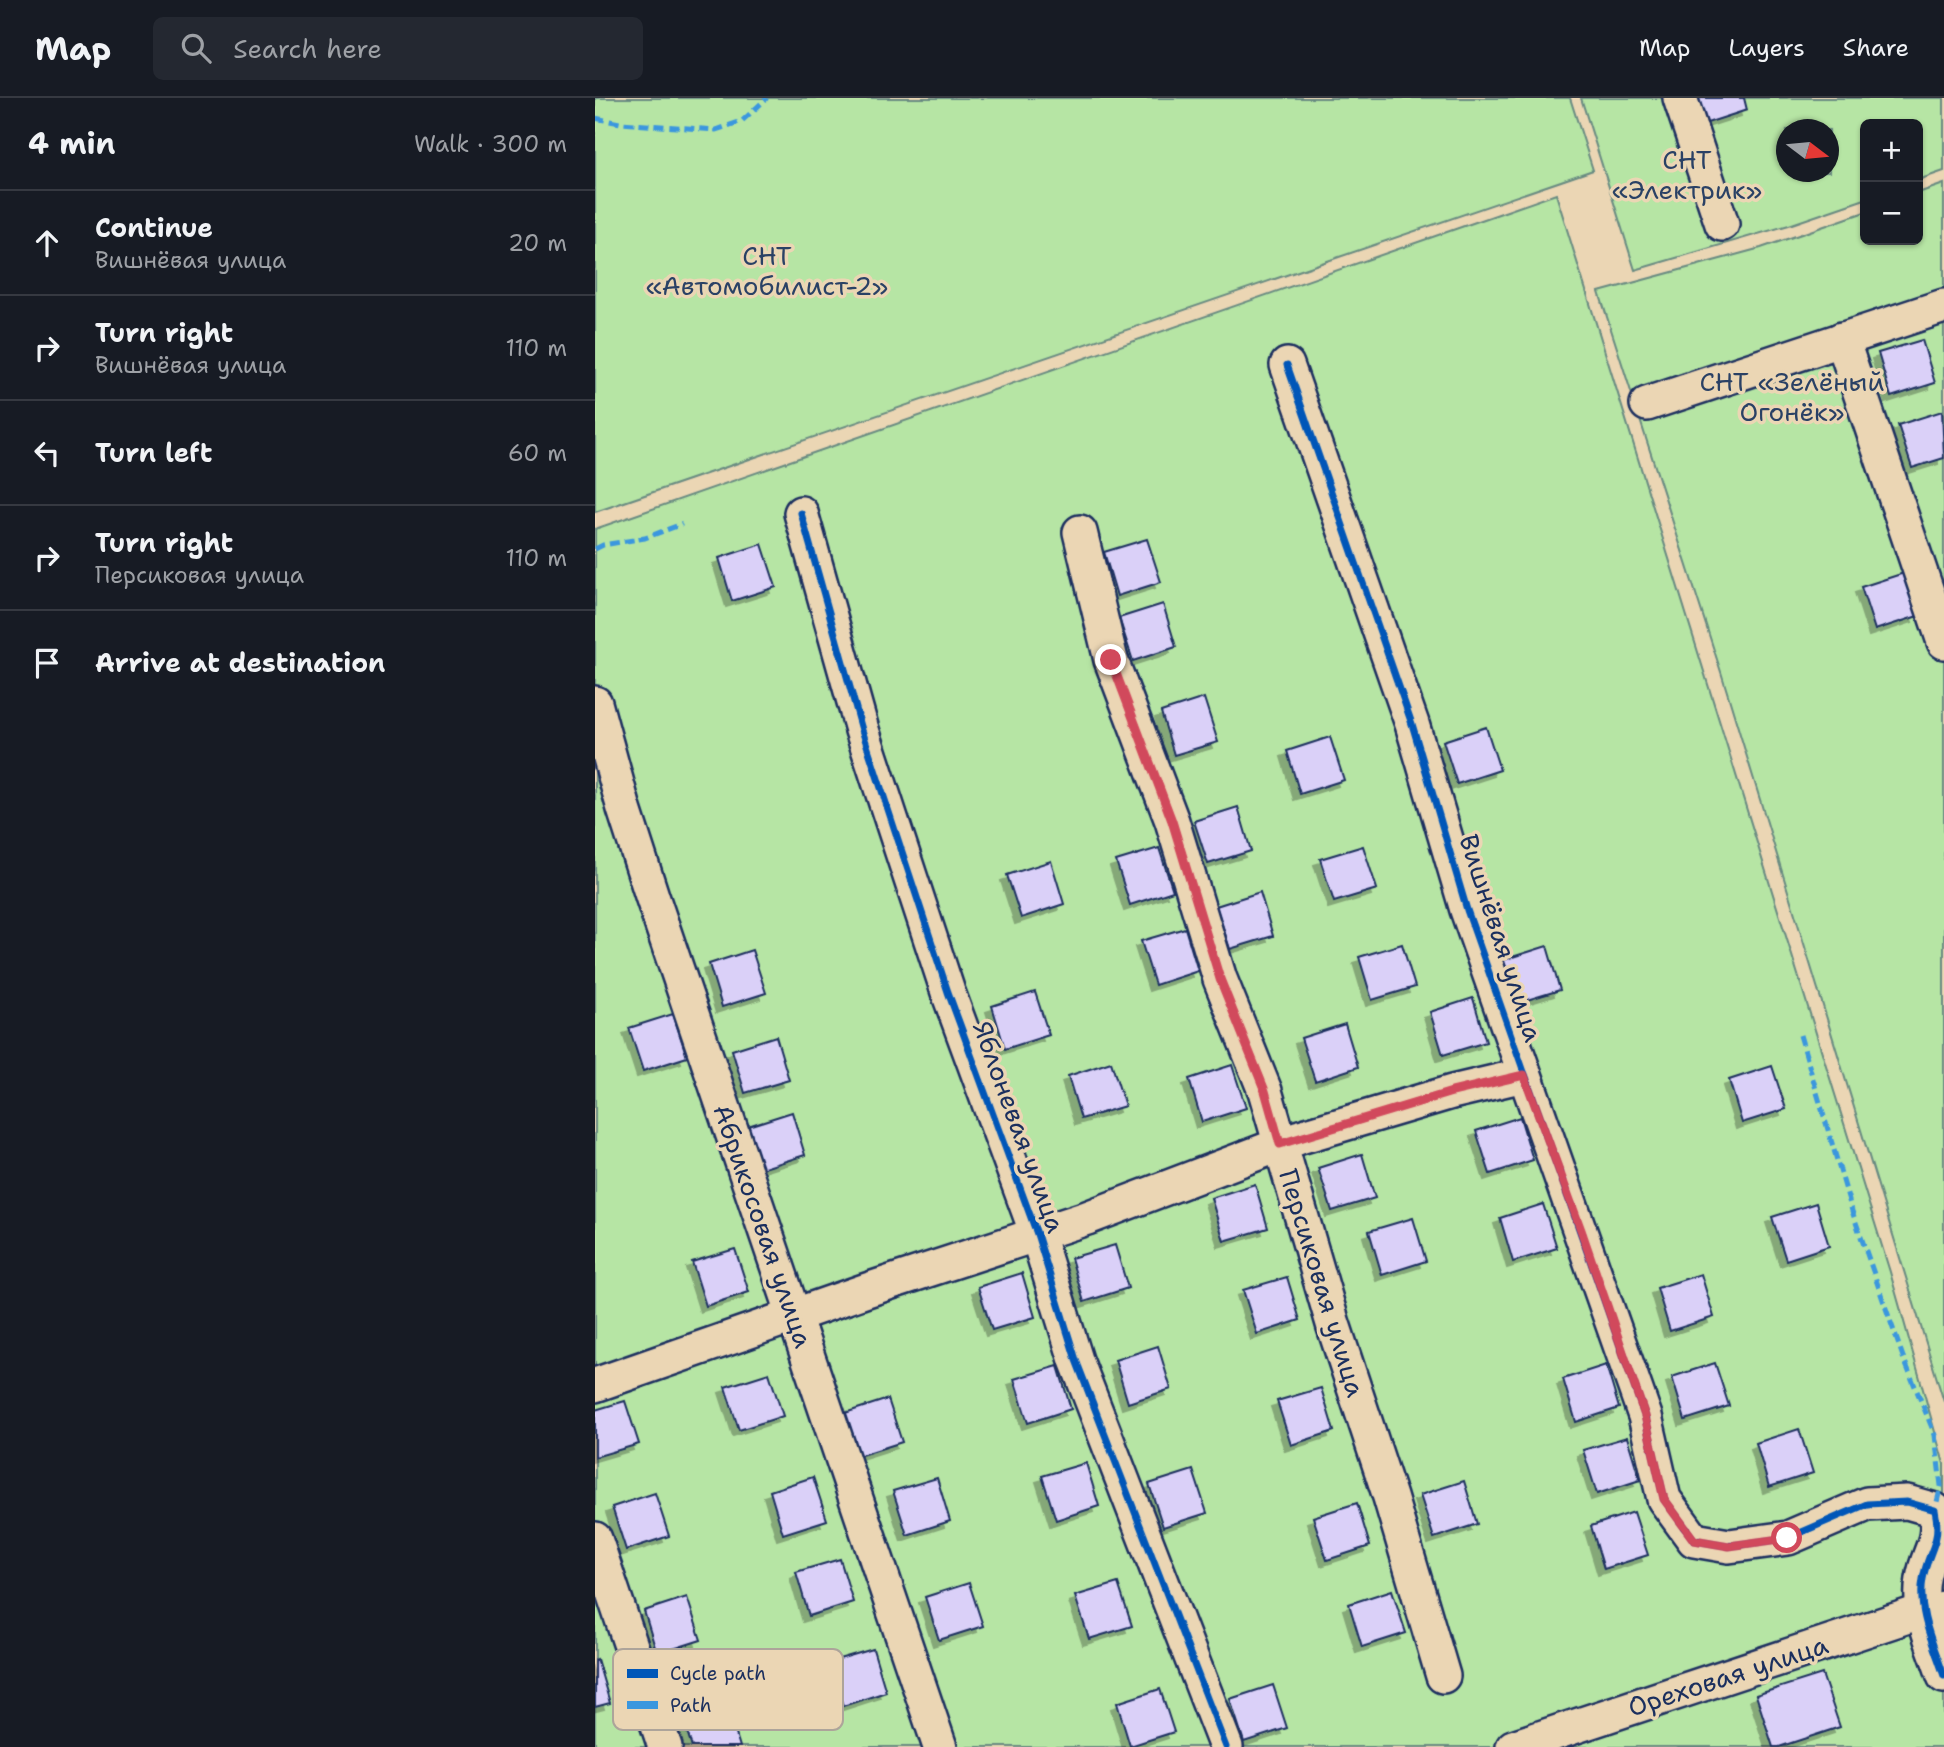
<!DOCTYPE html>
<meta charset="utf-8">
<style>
:root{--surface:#171b24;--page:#242831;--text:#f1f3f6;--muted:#9ea1a6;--line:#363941}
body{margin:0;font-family:"Shantell Sans",sans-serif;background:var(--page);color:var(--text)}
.controls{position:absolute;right:21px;top:21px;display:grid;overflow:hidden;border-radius:10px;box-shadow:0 2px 5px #0004}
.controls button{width:63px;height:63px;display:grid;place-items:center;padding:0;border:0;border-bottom:2px solid var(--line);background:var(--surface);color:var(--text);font:35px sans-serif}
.compass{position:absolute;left:1181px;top:21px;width:63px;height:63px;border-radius:50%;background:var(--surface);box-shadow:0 2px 5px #0004;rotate:106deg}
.stop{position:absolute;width:21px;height:21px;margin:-16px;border:5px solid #d1495b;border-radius:50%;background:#fff}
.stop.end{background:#d1495b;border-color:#fff;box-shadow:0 2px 7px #0008}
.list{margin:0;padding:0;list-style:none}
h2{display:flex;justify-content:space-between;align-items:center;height:91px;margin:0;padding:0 28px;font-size:30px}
h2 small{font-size:23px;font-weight:400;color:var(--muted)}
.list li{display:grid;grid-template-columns:46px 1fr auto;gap:21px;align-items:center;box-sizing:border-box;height:105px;padding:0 28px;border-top:2px solid var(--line)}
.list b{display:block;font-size:26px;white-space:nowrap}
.list p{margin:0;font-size:23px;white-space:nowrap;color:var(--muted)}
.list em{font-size:23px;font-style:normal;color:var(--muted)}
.icon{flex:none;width:38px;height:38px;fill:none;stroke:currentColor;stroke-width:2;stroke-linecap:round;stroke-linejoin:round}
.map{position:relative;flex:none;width:1349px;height:1649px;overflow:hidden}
header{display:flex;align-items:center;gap:42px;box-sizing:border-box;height:98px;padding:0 35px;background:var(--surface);border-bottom:2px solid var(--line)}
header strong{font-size:33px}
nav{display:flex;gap:38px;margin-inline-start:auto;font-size:24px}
.search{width:490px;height:63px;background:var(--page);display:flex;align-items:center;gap:18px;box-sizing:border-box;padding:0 24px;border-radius:10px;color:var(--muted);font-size:26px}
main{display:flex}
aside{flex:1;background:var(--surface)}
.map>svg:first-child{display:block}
</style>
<header>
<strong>Map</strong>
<div class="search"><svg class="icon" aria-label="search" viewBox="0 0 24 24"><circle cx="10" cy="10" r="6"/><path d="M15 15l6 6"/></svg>Search here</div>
<nav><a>Map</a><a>Layers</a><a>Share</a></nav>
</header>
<main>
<aside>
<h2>4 min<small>Walk · 300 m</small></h2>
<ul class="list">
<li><svg class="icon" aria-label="ahead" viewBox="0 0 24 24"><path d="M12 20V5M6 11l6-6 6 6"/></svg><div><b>Continue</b><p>Вишнёвая улица</p></div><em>20 m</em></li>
<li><svg class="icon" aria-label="right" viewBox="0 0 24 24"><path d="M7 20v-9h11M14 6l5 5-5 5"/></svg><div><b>Turn right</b><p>Вишнёвая улица</p></div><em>110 m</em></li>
<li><svg class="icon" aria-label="left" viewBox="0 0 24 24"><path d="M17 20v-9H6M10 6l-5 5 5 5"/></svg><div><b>Turn left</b></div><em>60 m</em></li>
<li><svg class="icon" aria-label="right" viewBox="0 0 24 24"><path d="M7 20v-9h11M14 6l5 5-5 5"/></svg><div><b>Turn right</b><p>Персиковая улица</p></div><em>110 m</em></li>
<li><svg class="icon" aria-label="arrive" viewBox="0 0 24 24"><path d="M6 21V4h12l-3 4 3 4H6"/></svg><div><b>Arrive at destination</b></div></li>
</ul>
</aside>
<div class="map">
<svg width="1349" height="1649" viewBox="0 0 1349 1649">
<defs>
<filter id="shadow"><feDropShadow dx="-6" dy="6" stdDeviation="0" flood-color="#0004"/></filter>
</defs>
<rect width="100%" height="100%" fill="#ebd6b4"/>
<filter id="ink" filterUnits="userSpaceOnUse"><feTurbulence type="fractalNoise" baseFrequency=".0143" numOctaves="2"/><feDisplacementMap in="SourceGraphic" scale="14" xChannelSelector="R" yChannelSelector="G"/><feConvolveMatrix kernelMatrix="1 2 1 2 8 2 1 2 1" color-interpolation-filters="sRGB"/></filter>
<g filter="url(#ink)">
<g fill="#b6e5a4" stroke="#688a81" stroke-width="2" fill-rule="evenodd">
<polygon points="0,0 975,0 998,72 0,414"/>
<path d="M986,0H1349V73L1323,82V26H1270V101L1194,127L1040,172ZM1192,32H1234V74H1192Z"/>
<polygon points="1349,86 1349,1304 1126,574 1004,194 1166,150 1270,114 1270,142 1323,142 1323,95"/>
<polygon points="961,96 1295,1174 1349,1366 1349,1649 0,1649 0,431"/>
</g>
<g fill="#dad0f8" stroke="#1b2f5e" stroke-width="2" filter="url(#shadow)">
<polygon points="1101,0 1149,0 1152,12 1109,26"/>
<polygon points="1327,242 1340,285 1296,299 1283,255"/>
<polygon points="1347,313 1349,360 1317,370 1303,327"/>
<polygon points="552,441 566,484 522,498 509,454"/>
<polygon points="167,446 181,489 137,503 124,460"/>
<polygon points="1309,475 1323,518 1280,532 1266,489"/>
<polygon points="568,506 581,549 538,563 524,520"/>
<polygon points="609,600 623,644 579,657 566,614"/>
<polygon points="891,629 905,672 862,686 848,643"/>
<polygon points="735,639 749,682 705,696 692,653"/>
<polygon points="643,709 656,753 613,766 599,723"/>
<polygon points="768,748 782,791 739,804 725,761"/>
<polygon points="564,750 578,793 535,807 521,763"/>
<polygon points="456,763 469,806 426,820 412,777"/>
<polygon points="665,794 678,838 635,851 621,808"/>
<polygon points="590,830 603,873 560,887 546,843"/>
<polygon points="807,846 820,889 777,902 764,859"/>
<polygon points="952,848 965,892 922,905 908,862"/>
<polygon points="157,852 171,895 127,909 114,866"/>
<polygon points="440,894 454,937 410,951 397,908"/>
<polygon points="878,900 891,944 848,957 835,914"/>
<polygon points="78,916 92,959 48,973 34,930"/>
<polygon points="750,926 763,969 720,983 706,940"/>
<polygon points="181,938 194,982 150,995 137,952"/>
<polygon points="516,964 530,1008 486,1021 473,978"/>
<polygon points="637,967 651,1010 607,1024 594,981"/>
<polygon points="1177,968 1191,1011 1147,1025 1134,982"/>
<polygon points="197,1014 210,1057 166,1071 153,1028"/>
<polygon points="925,1019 938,1062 895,1076 881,1033"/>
<polygon points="767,1056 780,1100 737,1113 723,1070"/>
<polygon points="660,1086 673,1130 629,1143 616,1100"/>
<polygon points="1221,1105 1234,1148 1191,1162 1177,1119"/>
<polygon points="948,1106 962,1150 918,1164 905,1120"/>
<polygon points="818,1120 831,1163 787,1177 774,1133"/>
<polygon points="520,1147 533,1190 489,1204 476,1160"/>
<polygon points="140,1151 154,1194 111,1208 97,1164"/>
<polygon points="427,1175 440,1219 397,1232 383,1189"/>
<polygon points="1106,1176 1119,1219 1075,1233 1062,1190"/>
<polygon points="692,1179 705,1222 662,1236 648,1192"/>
<polygon points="563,1248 576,1291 533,1305 520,1262"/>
<polygon points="1120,1265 1134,1308 1090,1322 1077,1279"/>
<polygon points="1011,1267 1024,1310 981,1324 968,1281"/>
<polygon points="463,1268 476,1311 433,1325 419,1281"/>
<polygon points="174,1275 188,1318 144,1332 130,1289"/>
<polygon points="726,1290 739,1333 696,1347 682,1303"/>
<polygon points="293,1301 307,1344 263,1358 250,1315"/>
<polygon points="30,1303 44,1346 0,1359 0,1312"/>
<polygon points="1204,1331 1218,1375 1174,1389 1161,1345"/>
<polygon points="1032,1339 1045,1382 1002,1396 988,1352"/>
<polygon points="491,1365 504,1408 461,1422 447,1378"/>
<polygon points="598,1372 612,1415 568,1429 554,1386"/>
<polygon points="218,1379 232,1422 188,1436 175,1393"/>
<polygon points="342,1380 355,1423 312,1437 298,1393"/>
<polygon points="869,1383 882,1426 839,1440 825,1397"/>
<polygon points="60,1395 74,1438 31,1452 17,1409"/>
<polygon points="762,1405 775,1448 732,1462 718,1419"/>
<polygon points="1039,1414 1053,1457 1009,1471 996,1428"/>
<polygon points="245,1461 258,1504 214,1518 201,1474"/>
<polygon points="374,1485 388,1528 344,1542 330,1499"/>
<polygon points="523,1485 537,1528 494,1541 480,1498"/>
<polygon points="797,1492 811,1535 767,1549 754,1506"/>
<polygon points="92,1499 106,1542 62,1556 49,1513"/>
<polygon points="278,1551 291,1594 248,1608 234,1564"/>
<polygon points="2,1561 15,1605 0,1609 0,1562"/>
<polygon points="1227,1576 1245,1629 1184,1649 1178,1649 1161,1597"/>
<polygon points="678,1587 692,1630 649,1644 635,1601"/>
<polygon points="565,1591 579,1634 535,1648 522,1605"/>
<polygon points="133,1610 145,1649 97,1649 89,1624"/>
</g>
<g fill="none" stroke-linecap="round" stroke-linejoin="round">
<g stroke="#1b2f5e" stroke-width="38">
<g id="minor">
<polyline points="1085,0 1127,126"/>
<polyline points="1247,241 1349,544"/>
<path d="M692,267L817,626L872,812L1050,1318L1069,1401L1099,1442L1134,1448L1193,1440L1272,1406L1312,1404L1340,1412C1347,1446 1333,1451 1328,1481C1322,1514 1339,1547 1349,1578"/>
<polyline points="1052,306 1349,208"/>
<polyline points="206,415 267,632 353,894 442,1136 481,1262 631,1649"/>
<polyline points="485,434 516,562 577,723 625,881 670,993 738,1226 795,1399 848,1578"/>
<polyline points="0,605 29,711 57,798 345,1649"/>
<polyline points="0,1287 272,1192 492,1120 705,1039 857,994 929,977"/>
<polyline points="0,1441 70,1649"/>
<polyline points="918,1649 1328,1513 1349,1510"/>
</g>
</g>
<use href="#minor" stroke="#ebd6b4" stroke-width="33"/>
<g stroke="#3a97de" stroke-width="5" stroke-dasharray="10 5" stroke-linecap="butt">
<polyline points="0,20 25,25 121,32 147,23 172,0"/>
<polyline points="0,451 8,447 50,440 87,426"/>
<polyline points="1205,937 1257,1113 1308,1259 1340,1337 1346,1388 1340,1412"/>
</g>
<g stroke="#ebd6b4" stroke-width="11">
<g id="cycleway">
<path d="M692,267L817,626L872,812L1050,1318L1069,1401L1099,1442L1134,1448L1193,1440L1272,1406L1312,1404L1340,1412C1347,1446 1333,1451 1328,1481C1322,1514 1339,1547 1349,1578"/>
<polyline points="206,415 267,632 353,894 442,1136 481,1262 631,1649"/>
</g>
</g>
<use href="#cycleway" stroke="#0057b8" stroke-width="7"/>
</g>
</g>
<g fill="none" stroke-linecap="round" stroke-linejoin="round" filter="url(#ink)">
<polyline stroke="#d1495b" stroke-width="9" points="516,562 577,723 625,881 670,993 685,1046 857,994 929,977 986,1132 1050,1318 1069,1401 1099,1442 1134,1448 1192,1440"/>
</g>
<g text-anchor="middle" stroke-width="7" stroke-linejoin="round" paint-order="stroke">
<g font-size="26" fill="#2a4165" stroke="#ebd6b4">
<text x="1092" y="71">СНТ<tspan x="1092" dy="30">«Электрик»</tspan></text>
<text x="172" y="167">СНТ<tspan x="172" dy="30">«Автомобилист-2»</tspan></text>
<text x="1197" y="293">СНТ «Зелёный<tspan x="1197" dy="30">Огонёк»</tspan></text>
</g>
<g font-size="26" fill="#1b2f5e" stroke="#ebd6b4">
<text transform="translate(906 840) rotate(72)" y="9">Вишнёвая улица</text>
<text transform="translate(424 1029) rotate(70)" y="9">Яблоневая улица</text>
<text transform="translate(168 1128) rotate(71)" y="9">Абрикосовая улица</text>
<text transform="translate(727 1185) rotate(73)" y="9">Персиковая улица</text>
<text transform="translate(1133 1578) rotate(-18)" y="9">Ореховая улица</text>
</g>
</g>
<rect x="18" y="1551" width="230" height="81" rx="10" fill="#ebd6b4" stroke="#ada49a" stroke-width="2"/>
<rect x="32" y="1571" width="31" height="9" fill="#0057b8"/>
<rect x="32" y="1603" width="31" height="8" fill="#3a97de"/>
<g font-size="19" fill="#1b2f5e">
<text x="75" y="1582">Cycle path</text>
<text x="75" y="1614">Path</text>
</g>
</svg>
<div class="controls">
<button>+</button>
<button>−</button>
</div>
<svg class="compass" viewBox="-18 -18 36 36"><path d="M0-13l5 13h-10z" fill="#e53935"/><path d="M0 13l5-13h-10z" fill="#9ea1a6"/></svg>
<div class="stop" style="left:1192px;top:1440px"></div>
<div class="stop end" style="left:516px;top:562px"></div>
</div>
</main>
